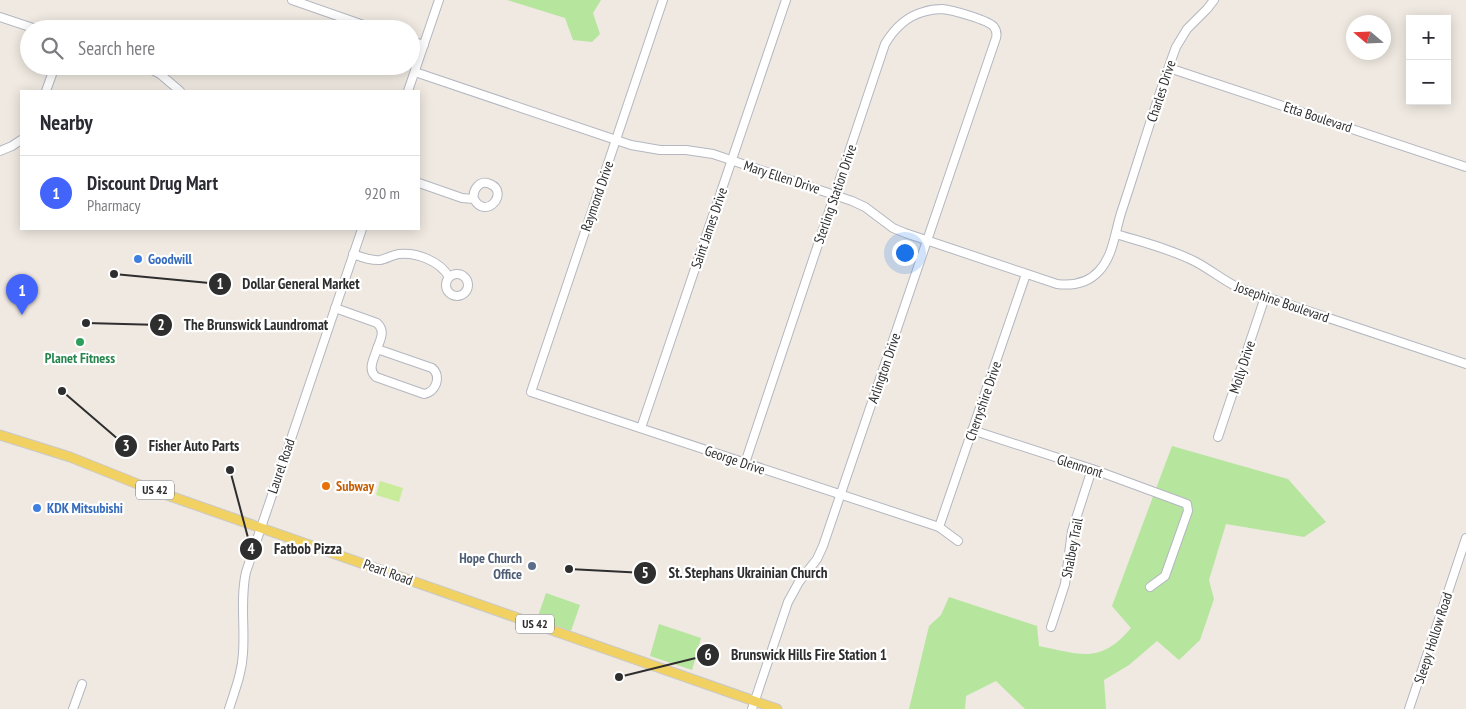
<!DOCTYPE html>
<meta charset="utf-8">
<style>
:root{--surface:#fff;--page:#f2f2f3;--text:#2b2b33;--muted:#7c7c81;--line:#e1e1e2;--accent:#4264fb}
body{margin:0;font-family:"PT Sans Narrow",sans-serif;background:var(--page);color:var(--text)}
.controls{position:absolute;right:15px;top:15px;display:grid;overflow:hidden;border-radius:0px;box-shadow:0 2px 12px #0003}
.controls button{width:45px;height:45px;display:grid;place-items:center;padding:0;border:0;border-bottom:1px solid var(--line);background:var(--surface);color:var(--text);font:25px sans-serif}
.compass{position:absolute;left:1346px;top:15px;width:45px;height:45px;border-radius:50%;background:var(--surface);box-shadow:0 2px 12px #0003;rotate:289deg}
.you{position:absolute;left:904px;top:252px;width:18px;height:18px;margin:-12px;border:4px solid #fff;border-radius:50%;background:#1a73e8;box-shadow:0 0 0 8px #1a73e833}
.badge{display:grid;place-items:center;width:32px;height:32px;border-radius:50%;background:var(--accent);color:#fff;font-size:16px;font-weight:700}
.pin{position:absolute;translate:-50% -41px;filter:drop-shadow(0 1px 2px #0008)}
.pin::after{content:'';position:absolute;top:26px;width:18px;height:15px;background:inherit;clip-path:polygon(0 0,100% 0,50% 100%)}
.list{margin:0;padding:0;list-style:none}
h2{display:flex;justify-content:space-between;align-items:center;height:65px;margin:0;padding:0 20px;font-size:21px}
h2 small{font-size:16px;font-weight:400;color:var(--muted)}
.list li{display:grid;grid-template-columns:32px 1fr auto;gap:15px;align-items:center;box-sizing:border-box;height:75px;padding:0 20px;border-top:1px solid var(--line)}
.list b{display:block;font-size:19px;white-space:nowrap}
.list p{margin:0;font-size:16px;white-space:nowrap;color:var(--muted)}
.list em{font-size:16px;font-style:normal;color:var(--muted)}
.icon{flex:none;width:28px;height:28px;fill:none;stroke:currentColor;stroke-width:2;stroke-linecap:round;stroke-linejoin:round}
.map{position:relative;flex:none;width:1466px;height:709px;overflow:hidden}
.search{position:absolute;background:var(--surface);box-shadow:0 2px 12px #0003;left:20px;top:20px;width:400px;height:55px;display:flex;align-items:center;gap:12px;box-sizing:border-box;padding:0 18px;border-radius:28px;color:var(--muted);font-size:19px}
.panel{position:absolute;background:var(--surface);box-shadow:0 2px 12px #0003;left:20px;top:90px;width:400px;height:140px;border-radius:0px}
.map>svg:first-child{display:block}
</style>
<div class="map">
<svg width="1466" height="709" viewBox="0 0 1466 709">
<rect width="100%" height="100%" fill="#efe9e1"/>
<g fill="#b6e59e">
<polygon points="507,0 601,0 593,13 600,34 592,42 573,40 565,18"/>
<path d="M1172,446L1288,479L1326,522L1304,537L1226,524L1209,580L1214,599L1200,640L1179,660L1157,641L1129,665L1104,680L1106,709H1025L996,681L966,696L965,709H909L929,626L941,615L949,597L1037,626L1039,646C1080,654 1100,665 1131,628L1112,606Z"/>
<polygon points="546,593 580,605 571,631 537,619"/>
<polygon points="659,624 701,638 692,670 650,656"/>
</g>
<polygon fill="#c9ec9a" points="380,481 403,488 399,502 376,495"/>
<g fill="none" stroke-linecap="round" stroke-linejoin="round">
<g stroke="#b4b7c1" stroke-width="10">
<g id="minor">
<polyline points="292,0 375,29"/>
<polyline points="663,0 531,392 939,527 958,541"/>
<polyline points="0,17 36,29"/>
<polyline points="411,41 424,45"/>
<polyline points="145,66 160,74 180,91"/>
<polyline points="1169,68 1466,167"/>
<path d="M415,72L631,145L660,150H686L713,154L852,201L865,207L893,228L905,233L1057,284C1073,286 1088,283 1099,271C1114,255 1115,230 1122,210C1140,156 1156,101 1176,47L1187,29L1207,9L1214,0"/>
<polyline points="46,91 55,66"/>
<polyline points="408,91 439,0"/>
<polyline points="0,151 12,146 21,140"/>
<path d="M419,183L462,198L474,199C486,221 510,192 490,184C480,179 472,190 474,199"/>
<path d="M1116,234C1142,242 1171,249 1196,262C1211,270 1224,281 1239,288L1466,364"/>
<path d="M353,254C361,257 371,261 380,260C386,259 392,255 399,254C416,252 440,261 449,277"/>
<circle cx="457" cy="285" r="11"/>
<path d="M335,308L377,323C386,331 380,340 377,349"/>
<path d="M377,349L432,368C442,376 436,392 424,394L376,377C367,369 374,359 377,349Z"/>
<polyline points="641,428 786,0"/>
<polyline points="972,430 1092,469 1187,504 1188,511 1165,576 1150,587"/>
<polyline points="1218,437 1265,297"/>
<path d="M745,463L885,44C894,29 905,17 923,12C929,10 936,9 942,9C952,10 989,20 994,27C997,31 997,34 996,38L823,546L817,559L799,582L788,602L752,709"/>
<polyline points="939,527 1026,274"/>
<polyline points="1051,627 1065,584 1072,531 1092,469"/>
<polyline points="73,709 82,684"/>
<path d="M229,709C235,690 242,673 243,653C245,626 240,599 246,572L362,229"/>
<polyline points="1409,709 1466,538"/>
</g>
</g>
<g stroke="#c9c9c9" stroke-width="11">
<polyline id="major" points="0,435 70,457 150,489 777,709"/>
</g>
<use href="#minor" stroke="#fff" stroke-width="8"/>
<use href="#major" stroke="#f2d163" stroke-width="9"/>
</g>
<g fill="#3f7fe0" stroke="#fff" stroke-width="2">
<circle cx="138" cy="259" r="5"/>
<circle cx="37" cy="508" r="5"/>
</g>
<circle fill="#2e9e5b" stroke="#fff" stroke-width="2" cx="80" cy="342" r="5"/>
<circle fill="#e8710a" stroke="#fff" stroke-width="2" cx="326" cy="486" r="5"/>
<circle fill="#5c6f8a" stroke="#fff" stroke-width="2" cx="532" cy="566" r="5"/>
<g text-anchor="middle" stroke-width="4.5" stroke-linejoin="round" paint-order="stroke">
<g fill="#fff" stroke="#6d6d6d" stroke-width="1">
<rect x="136" y="480.5" width="38" height="19" rx="4"/>
<rect x="516" y="614.5" width="38" height="19" rx="4"/>
</g>
<g font-size="12" font-weight="bold" fill="#2e2e2e">
<text x="155" y="494">US 42</text>
<text x="535" y="628">US 42</text>
</g>
<g font-size="14" fill="#2e2e2e" stroke="#fff">
<text transform="translate(1161 91) rotate(-72)" y="5">Charles Drive</text>
<text transform="translate(1318 117) rotate(18)" y="5">Etta Boulevard</text>
<text transform="translate(782 177) rotate(18)" y="5">Mary Ellen Drive</text>
<text transform="translate(835 194) rotate(-71)" y="5">Sterling Station Drive</text>
<text transform="translate(597 196) rotate(-71)" y="5">Raymond Drive</text>
<text transform="translate(709 228) rotate(-71)" y="5">Saint James Drive</text>
<text transform="translate(1282 302) rotate(19)" y="5">Josephine Boulevard</text>
<text transform="translate(1242 367) rotate(-72)" y="5">Molly Drive</text>
<text transform="translate(884 368) rotate(-71)" y="5">Arlington Drive</text>
<text transform="translate(983 401) rotate(-71)" y="5">Cherryshire Drive</text>
<text transform="translate(735 460) rotate(19)" y="5">George Drive</text>
<text transform="translate(281 466) rotate(-71)" y="5">Laurel Road</text>
<text transform="translate(1080 466) rotate(18)" y="5">Glenmont</text>
<text transform="translate(1072 548) rotate(-79)" y="5">Shalbey Trail</text>
<text transform="translate(388 572) rotate(20)" y="5">Pearl Road</text>
<text transform="translate(1433 638) rotate(-72)" y="5">Sleepy Hollow Road</text>
</g>
<g font-size="14" font-weight="bold" fill="#366cbe" stroke="#fff" text-anchor="start">
<text x="148" y="264">Goodwill</text>
<text x="47" y="513">KDK Mitsubishi</text>
</g>
<g font-size="14" font-weight="bold" fill="#27864d" stroke="#fff">
<text x="80" y="363">Planet Fitness</text>
</g>
<g font-size="14" font-weight="bold" fill="#c56008" stroke="#fff" text-anchor="start">
<text x="336" y="491">Subway</text>
</g>
<g font-size="14" font-weight="bold" fill="#4e5e75" stroke="#fff" text-anchor="end">
<text x="522" y="563">Hope Church<tspan x="522" dy="16">Office</tspan></text>
</g>
</g>
<path fill="none" stroke="#2e2e2e" stroke-width="2" d="M114 274L220 284M86 323L161 325M62 391L126 446M230 470L251 549M569 569L645 573M619 677L708 655"/>
<g fill="#2e2e2e" stroke="#fff" stroke-width="2">
<circle cx="114" cy="274" r="5"/>
<circle cx="86" cy="323" r="5"/>
<circle cx="62" cy="391" r="5"/>
<circle cx="230" cy="470" r="5"/>
<circle cx="569" cy="569" r="5"/>
<circle cx="619" cy="677" r="5"/>
<circle cx="220" cy="284" r="12"/>
<circle cx="161" cy="325" r="12"/>
<circle cx="126" cy="446" r="12"/>
<circle cx="251" cy="549" r="12"/>
<circle cx="645" cy="573" r="12"/>
<circle cx="708" cy="655" r="12"/>
</g>
<g font-size="15" text-anchor="middle" font-weight="bold" fill="#fff">
<text x="220" y="289">1</text>
<text x="161" y="330">2</text>
<text x="126" y="451">3</text>
<text x="251" y="554">4</text>
<text x="645" y="578">5</text>
<text x="708" y="660">6</text>
</g>
<g font-size="15" text-anchor="middle" font-weight="bold" fill="#2e2e2e" stroke="#fff" stroke-width="4.5" stroke-linejoin="round" paint-order="stroke">
<text x="301" y="289">Dollar General Market</text>
<text x="256" y="330">The Brunswick Laundromat</text>
<text x="194" y="451">Fisher Auto Parts</text>
<text x="308" y="554">Fatbob Pizza</text>
<text x="748" y="578">St. Stephans Ukrainian Church</text>
<text x="809" y="660">Brunswick Hills Fire Station 1</text>
</g>
</svg>
<div class="controls">
<button>+</button>
<button>−</button>
</div>
<svg class="compass" viewBox="-18 -18 36 36"><path d="M0-13l5 13h-10z" fill="#e53935"/><path d="M0 13l5-13h-10z" fill="#7c7c81"/></svg>
<div class="you"></div>
<div class="pin badge" style="left:22px;top:315px">1</div>
<div class="search"><svg class="icon" aria-label="search" viewBox="0 0 24 24"><circle cx="10" cy="10" r="6"/><path d="M15 15l6 6"/></svg>Search here</div>
<section class="panel">
<h2>Nearby<small></small></h2>
<ul class="list">
<li><span class="badge">1</span><div><b>Discount Drug Mart</b><p>Pharmacy</p></div><em>920 m</em></li>
</ul>
</section>
</div>
